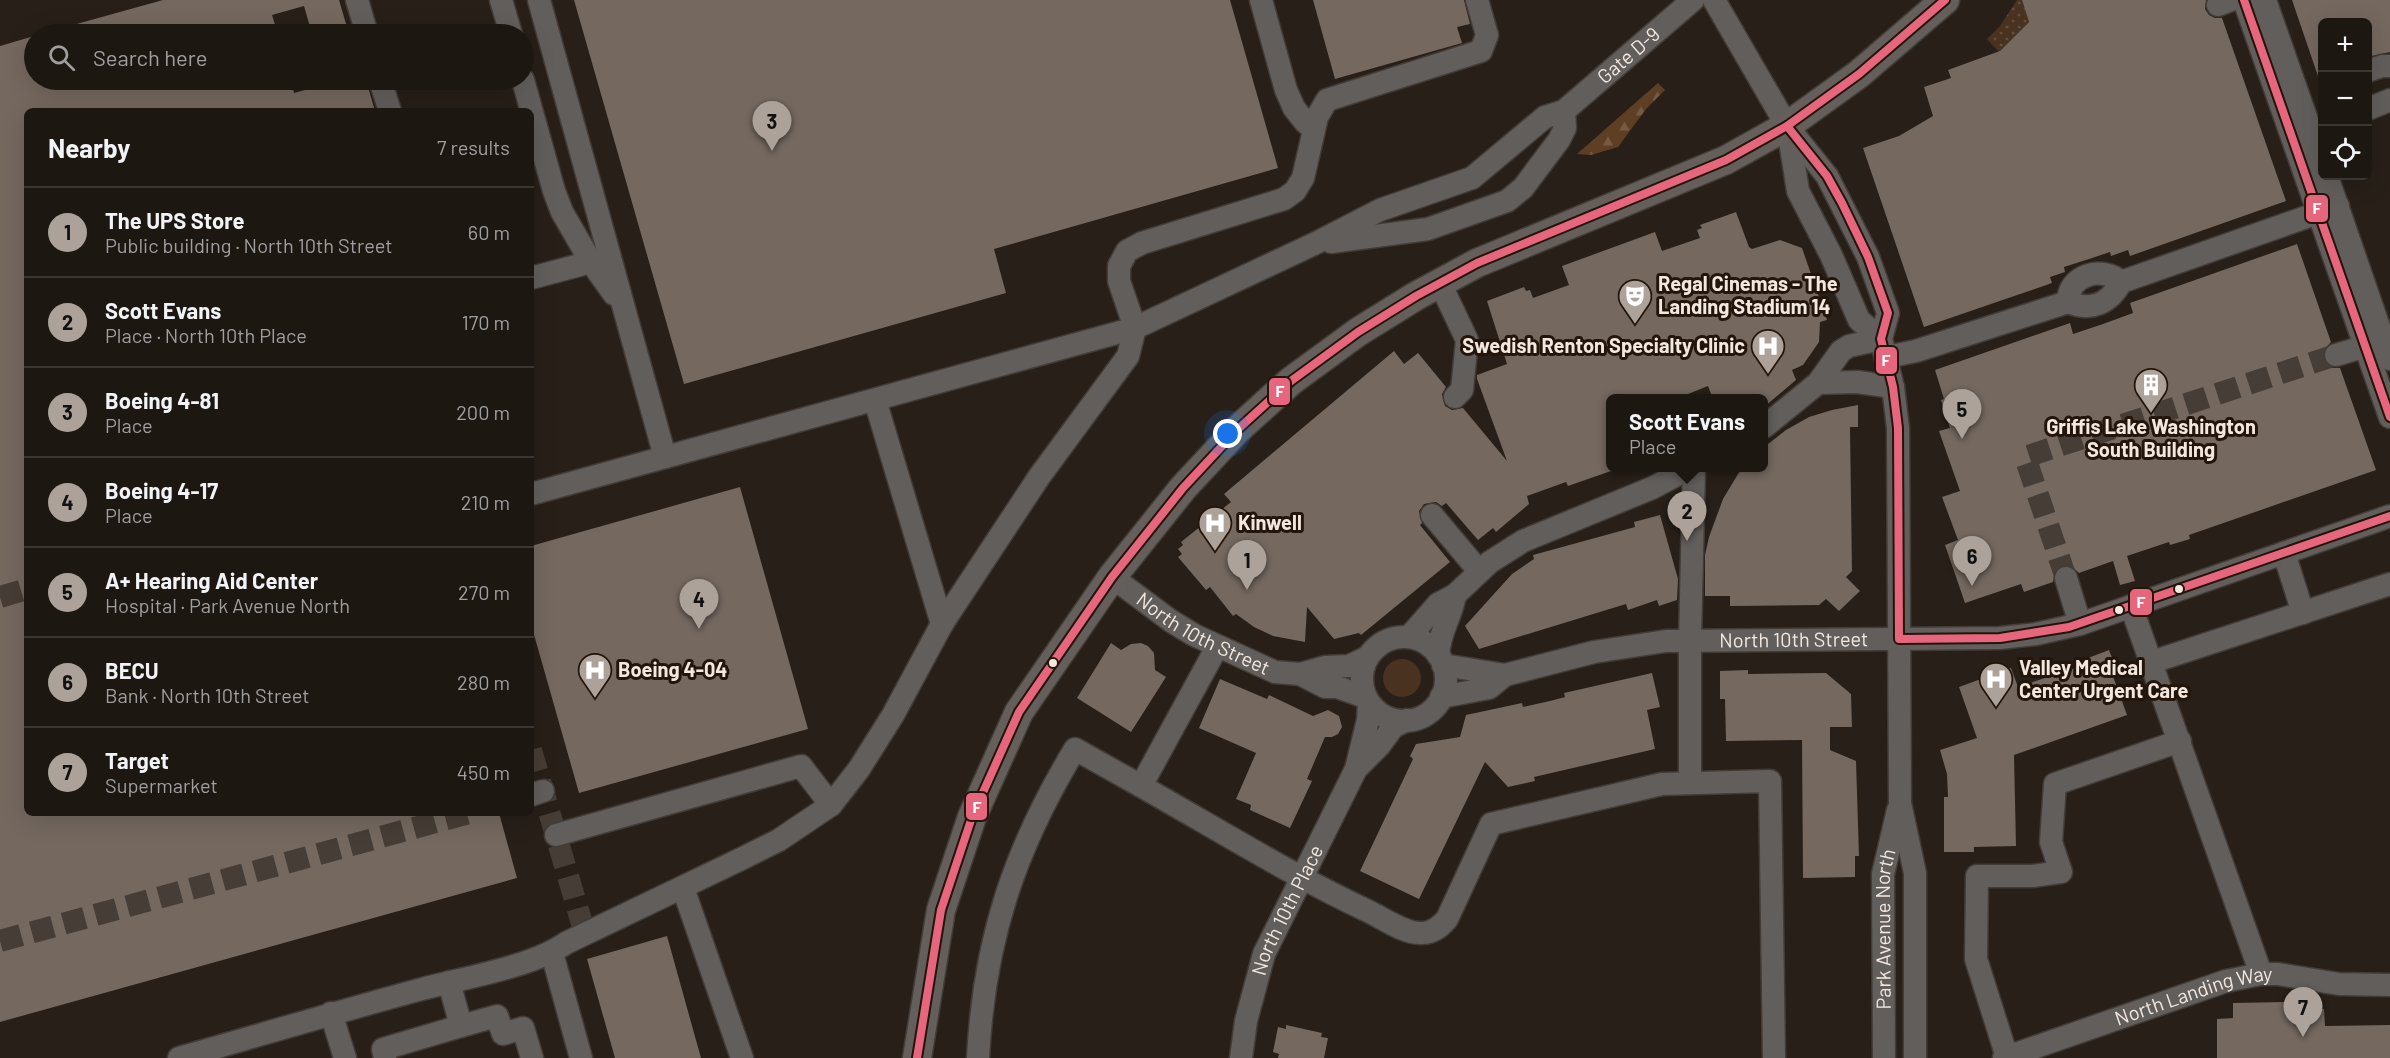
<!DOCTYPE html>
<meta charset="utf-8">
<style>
:root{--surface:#1d1712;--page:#2a2420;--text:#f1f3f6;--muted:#a09f9f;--line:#3b3632;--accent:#aca29a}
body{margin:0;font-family:Barlow,sans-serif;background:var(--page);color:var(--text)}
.controls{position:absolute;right:18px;top:18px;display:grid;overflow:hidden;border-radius:9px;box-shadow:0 6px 24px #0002}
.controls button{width:54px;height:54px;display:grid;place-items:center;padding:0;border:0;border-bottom:2px solid var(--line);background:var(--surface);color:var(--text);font:30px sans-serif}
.you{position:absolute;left:1228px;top:434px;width:21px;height:21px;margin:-15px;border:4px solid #fff;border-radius:50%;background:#1a73e8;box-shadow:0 0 0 9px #1a73e833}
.badge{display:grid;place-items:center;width:39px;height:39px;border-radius:50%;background:var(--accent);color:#111;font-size:20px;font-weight:700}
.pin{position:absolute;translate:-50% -50px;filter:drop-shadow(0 2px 3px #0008)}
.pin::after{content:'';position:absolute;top:32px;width:21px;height:18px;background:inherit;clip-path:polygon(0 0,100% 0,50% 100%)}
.popup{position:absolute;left:1606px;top:394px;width:162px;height:78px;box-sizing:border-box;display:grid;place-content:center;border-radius:9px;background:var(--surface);filter:drop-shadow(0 2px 4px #0005);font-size:20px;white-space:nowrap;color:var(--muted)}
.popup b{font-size:22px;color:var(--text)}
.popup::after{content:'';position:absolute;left:50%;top:100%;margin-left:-12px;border:12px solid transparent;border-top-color:var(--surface)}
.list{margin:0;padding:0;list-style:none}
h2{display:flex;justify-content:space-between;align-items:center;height:78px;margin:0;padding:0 24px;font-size:26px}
h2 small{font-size:20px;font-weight:400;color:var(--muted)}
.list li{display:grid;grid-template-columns:39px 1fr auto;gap:18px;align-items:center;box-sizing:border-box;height:90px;padding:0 24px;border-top:2px solid var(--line)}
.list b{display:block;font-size:22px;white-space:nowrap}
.list p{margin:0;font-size:20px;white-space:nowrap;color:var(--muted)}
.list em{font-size:20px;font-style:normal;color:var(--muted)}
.icon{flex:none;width:33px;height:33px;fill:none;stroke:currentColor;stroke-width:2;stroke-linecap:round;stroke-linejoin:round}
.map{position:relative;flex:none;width:2390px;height:1058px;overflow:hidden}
.search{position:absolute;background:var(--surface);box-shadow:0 6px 24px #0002;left:24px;top:24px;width:510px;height:66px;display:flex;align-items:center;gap:15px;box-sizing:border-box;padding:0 21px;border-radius:33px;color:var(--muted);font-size:22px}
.panel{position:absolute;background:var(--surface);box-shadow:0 6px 24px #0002;left:24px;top:108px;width:510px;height:708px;border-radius:9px}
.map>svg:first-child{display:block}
</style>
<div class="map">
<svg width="2390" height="1058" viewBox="0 0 2390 1058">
<defs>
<pattern id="grass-dots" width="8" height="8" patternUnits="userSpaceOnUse" patternTransform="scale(1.5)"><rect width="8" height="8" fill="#493220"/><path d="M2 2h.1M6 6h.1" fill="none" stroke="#645040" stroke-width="1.8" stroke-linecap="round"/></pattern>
<pattern id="forest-firs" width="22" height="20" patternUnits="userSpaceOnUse" patternTransform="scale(1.5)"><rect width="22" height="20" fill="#5f3f24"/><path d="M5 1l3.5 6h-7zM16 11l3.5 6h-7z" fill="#765b44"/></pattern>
</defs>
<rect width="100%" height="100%" fill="#271f18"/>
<polygon fill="url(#grass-dots)" points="2017,0 2022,0 2029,22 1999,52 1987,39 2000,26"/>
<polygon fill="url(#forest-firs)" points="1658,83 1665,90 1646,109 1618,147 1591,155 1577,154"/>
<circle fill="#493220" cx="1402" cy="678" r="19"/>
<g fill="#74685f">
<polygon points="163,0 339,0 349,34 312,34 304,6 272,15 278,34 56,34 55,30"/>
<polygon points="574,0 1230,0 1278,168 994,249 1006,293 684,384"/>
<polygon points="1313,0 1464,0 1470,24 1457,27 1462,43 1335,79"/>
<polygon points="2022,0 2206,0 2205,9 2209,15 2215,18 2222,18 2286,201 2130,256 2128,250 2111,256 2110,252 2089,259 2064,267 2065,272 2050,277 2052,283 1924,327 1863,148 1899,136 1933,116 1924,87 1951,78 1948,70 2000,51 2029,22"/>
<polygon points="2292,0 2390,0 2390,52 2367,57 2367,22 2322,22 2322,81 2320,82"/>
<polygon points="34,36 34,80 291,80 294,93 342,80 366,80 375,111 27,111 27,813 499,813 517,878 0,1022 0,46"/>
<polygon points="1736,212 1749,247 1752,249 1780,240 1802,248 1827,320 1820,322 1819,342 1803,365 1792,370 1796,380 1764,407 1764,399 1713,399 1708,386 1688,394 1685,399 1611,399 1611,471 1568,486 1566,482 1527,496 1529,504 1496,532 1493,528 1478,540 1446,503 1442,506 1436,502 1424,504 1419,511 1422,523 1420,525 1450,562 1361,635 1359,633 1334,639 1307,607 1305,642 1273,636 1254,627 1236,614 1233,616 1210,587 1206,590 1178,557 1182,554 1178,549 1183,545 1181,542 1231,502 1224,494 1394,351 1404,364 1418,353 1446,387 1442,394 1445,406 1452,410 1463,408 1507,461 1477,379 1477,375 1507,364 1487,301 1524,287 1526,291 1530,290 1533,298 1569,285 1562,266 1655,232 1662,251 1700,238 1697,230 1702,228 1700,225"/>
<polygon points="2297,244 2331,342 2323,351 2323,359 2332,368 2340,368 2376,470 2189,535 2190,539 2170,545 2169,542 2127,556 2135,581 2120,585 2113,561 2079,573 2070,565 2063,565 2056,569 2053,582 2024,592 2021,584 1965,603 1945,545 1958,540 1942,497 1960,491 1939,431 1950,428 1941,400 1944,399 1935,370 2070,323 2073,334 2103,324 2133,313 2130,303"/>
<polygon points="1858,405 1858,427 1850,427 1852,571 1846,577 1860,591 1839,611 1826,599 1819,605 1730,606 1730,596 1705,596 1705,555 1709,537 1723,499 1738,474 1743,468 1764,468 1764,447 1786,430 1809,417 1832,410"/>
<polygon points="740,487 808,729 579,793 531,624 531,546"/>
<polygon points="1660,515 1678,579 1677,600 1659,606 1657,600 1628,610 1626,604 1479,649 1465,626 1512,574 1534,559 1533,555 1635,527 1634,522"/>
<polygon points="1111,643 1121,650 1131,644 1141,643 1148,646 1154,653 1155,670 1166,677 1131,732 1077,698"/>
<polygon points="2109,650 2115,666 2110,668 2127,715 2014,755 2016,846 1974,847 1974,852 1944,852 1944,797 1948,797 1947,774 1940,750 1977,738 1959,687 2011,668 2018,687 2090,663 2088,658"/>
<polygon points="1748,670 1748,674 1826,673 1851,694 1852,727 1830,727 1830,750 1856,761 1859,856 1855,856 1855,877 1803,878 1802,740 1726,741 1725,699 1720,699 1720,671"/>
<polygon points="1652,673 1660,707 1647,710 1655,749 1534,777 1535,781 1508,787 1485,762 1419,899 1360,871 1413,759 1410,756 1416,744 1460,737 1466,715 1522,703 1523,707 1550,701 1565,697 1564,693"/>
<polygon points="1220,679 1267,699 1269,695 1313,716 1328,710 1339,716 1342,727 1338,734 1332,737 1325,737 1307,779 1312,781 1290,828 1250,810 1251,805 1236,799 1256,753 1199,728"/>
<polygon points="667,936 701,1058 615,1058 587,959"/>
<polygon points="2284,1002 2284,1010 2324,1009 2325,1026 2390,1025 2390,1058 2217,1058 2217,1019 2233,1018 2233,1003"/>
<polygon points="1286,1025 1322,1033 1321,1037 1328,1038 1324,1058 1278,1058 1279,1054 1273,1052 1278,1027 1286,1029"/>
</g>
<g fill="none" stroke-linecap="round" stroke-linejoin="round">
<g stroke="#463d36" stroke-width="22" stroke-dasharray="22 11" stroke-linecap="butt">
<polyline points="2066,578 2025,457 2336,355"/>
<polyline points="0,597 27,589"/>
<polyline points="531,750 585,934"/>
<polyline points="0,941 469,813"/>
</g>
<g stroke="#423b36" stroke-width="25">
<g id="minor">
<polyline points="357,0 367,34"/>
<polyline points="501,0 511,34"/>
<polyline points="539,0 665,457"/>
<polyline points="1261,0 1286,90 1294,108 1305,122 1314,129"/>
<polyline points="1714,0 1787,126 1827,176 1868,257 1888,313 1881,339 1893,387 1898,428 1900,803 1915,873 1915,1058"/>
<polyline points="2244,0 2390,417"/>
<polyline points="2265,0 2322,163"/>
<polyline points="2218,5 2231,0"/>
<polyline points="2368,71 2382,66 2390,66"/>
<polyline points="380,80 390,111"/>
<polyline points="523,80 554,191 562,212 591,262 614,294"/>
<polyline points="2368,109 2390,100"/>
<polyline points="1788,128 1798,191 1831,255 1859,320 1881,339"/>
<polyline points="2327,176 2390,359"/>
<polyline points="1331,242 1428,229 1507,201 1523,188 1559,140 1565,128 1564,111"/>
<polyline points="531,278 591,262"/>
<polyline points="2121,282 2338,206"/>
<polyline points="1440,283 1467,340 1462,390 1455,397"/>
<polyline points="2336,355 2366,346"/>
<path d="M1887,357L1916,351L2068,302C2091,312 2110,303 2121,282C2102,265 2068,275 2068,302"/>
<polyline points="1818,383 1857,382 1893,387"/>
<polyline points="875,400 942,624"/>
<polyline points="1764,427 1818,383 1841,351 1849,346 1881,339"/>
<path id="s1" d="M531,494L1135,328L1316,243L1380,210L1472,178L1545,117L1564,111L1693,0"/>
<polyline points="1432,515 1479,571"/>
<polyline points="2284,553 2303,613"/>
<path id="s2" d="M1112,577L1171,621L1194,635L1275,672L1300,674L1325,667L1349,666L1366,658"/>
<polyline points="2066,578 2080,624"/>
<polyline points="2131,606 2261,974"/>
<polyline points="1409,637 1438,604 1455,595 1490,562 1523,541 1652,488 1690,468"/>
<circle cx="1404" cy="679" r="42"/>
<path d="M1217,647L1141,786C1217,829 1291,875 1370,912C1384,919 1404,933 1420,933C1432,934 1440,927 1447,919L1491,824L1662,784L1770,781L1774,1058"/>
<path d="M1438,655C1440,629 1451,619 1455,595"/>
<polyline points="2152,662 2390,584"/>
<polyline points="1443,665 1505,675"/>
<polyline points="1300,674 1325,687 1337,687 1365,697"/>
<path id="s3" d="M1441,697L1489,688L1505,675L1594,652L1666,641L2000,638L2036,634L2080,624L2390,516"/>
<polyline points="1356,769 1379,746 1393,727 1407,720"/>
<polyline points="1690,781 1690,641 1694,468"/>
<polyline points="531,795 543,791"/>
<polyline points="556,835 801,766 831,805"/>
<polyline points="683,888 742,1058"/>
<polyline points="552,953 581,1058"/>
<polyline points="331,1013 345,1058"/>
<polyline points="461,1026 497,1016 503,1034 523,1028 532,1058"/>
<polyline points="2007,1057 1976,959 1977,876 2032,876 2061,872 2051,842 2055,784 2180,741"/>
<path d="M179,1058C260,1035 340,1011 422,989C463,978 532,967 566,943L741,859L779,840L831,805L859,769L893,715L942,624L1039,477L1128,356L1135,328L1119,281V266L1127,251L1142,243L1284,199L1295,191L1303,178L1317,117L1327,100L1481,51L1487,35L1477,0"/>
<polyline points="385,1058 383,1049 461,1026 449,982"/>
<path d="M978,1058C984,940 1014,850 1075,749L1141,786"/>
<path id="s4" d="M1241,1058L1246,1021L1264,954L1356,769L1368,720L1369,703"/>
<path id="s5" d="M1884,1058L1883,874L1898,810"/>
<path id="s6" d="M2004,1058L2226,981L2261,974H2278L2339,984L2390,985"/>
</g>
</g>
<g stroke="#423b36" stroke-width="31">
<polyline id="major" points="917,1058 941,910 972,817 1019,712 1112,577 1183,488 1237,430 1291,381 1358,332 1416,296 1477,263 1726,160 1787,126 1859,74 1945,0"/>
</g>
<use href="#minor" stroke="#625e5c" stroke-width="22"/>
<use href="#major" stroke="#645f5b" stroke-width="28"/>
<g stroke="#231509" stroke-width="12">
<g id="bus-1">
<polyline points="2244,0 2390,417"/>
<polyline points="1787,126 1827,176 1842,203 1868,257 1888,313 1881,339 1893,387 1898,428 1899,639 2000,638 2069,627 2390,516"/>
<polyline points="917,1058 941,910 972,817 1019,712 1112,577 1183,488 1237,430 1291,381 1358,332 1416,296 1477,263 1726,160 1787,126 1859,74 1945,0"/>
</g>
</g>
<use href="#bus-1" stroke="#e5667d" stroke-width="8"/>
</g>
<defs>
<g id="theatre-pin" transform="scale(1.725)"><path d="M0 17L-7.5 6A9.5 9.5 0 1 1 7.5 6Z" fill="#aca29a" stroke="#231509"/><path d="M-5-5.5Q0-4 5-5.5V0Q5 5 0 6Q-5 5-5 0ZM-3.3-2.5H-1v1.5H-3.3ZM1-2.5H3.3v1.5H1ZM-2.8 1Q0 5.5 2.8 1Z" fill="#fff"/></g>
<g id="hospital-pin" transform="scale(1.725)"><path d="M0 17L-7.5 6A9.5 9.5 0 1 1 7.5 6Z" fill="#aca29a" stroke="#231509"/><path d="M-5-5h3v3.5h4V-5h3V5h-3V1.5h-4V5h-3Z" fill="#fff"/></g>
<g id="building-pin" transform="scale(1.725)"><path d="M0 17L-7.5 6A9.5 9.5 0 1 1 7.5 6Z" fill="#aca29a" stroke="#231509"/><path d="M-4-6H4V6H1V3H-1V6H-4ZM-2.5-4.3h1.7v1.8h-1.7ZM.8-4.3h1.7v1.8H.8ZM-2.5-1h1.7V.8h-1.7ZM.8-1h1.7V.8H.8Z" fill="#fff"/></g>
</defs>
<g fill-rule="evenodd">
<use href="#theatre-pin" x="1635" y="296"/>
<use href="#hospital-pin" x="1768" y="346"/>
<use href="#building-pin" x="2151" y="385"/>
<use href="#hospital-pin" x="1215" y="523"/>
<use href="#hospital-pin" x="595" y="670"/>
<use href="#hospital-pin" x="1996" y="679"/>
</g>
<g fill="#f3e8e0" stroke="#231509" stroke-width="2">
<circle cx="2179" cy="589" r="5"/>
<circle cx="2119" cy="610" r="5"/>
<circle cx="1053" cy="663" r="5"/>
</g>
<g text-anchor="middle" stroke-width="6" stroke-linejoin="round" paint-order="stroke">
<g font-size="20" fill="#f3e8e0" stroke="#231509">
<text dy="7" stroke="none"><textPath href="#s1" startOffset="1196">Gate D-9</textPath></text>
<text dy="7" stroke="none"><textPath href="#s2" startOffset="108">North 10th Street</textPath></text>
<text dy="7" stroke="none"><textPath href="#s3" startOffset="362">North 10th Street</textPath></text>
<text dy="7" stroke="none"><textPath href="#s4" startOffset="156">North 10th Place</textPath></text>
<text dy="7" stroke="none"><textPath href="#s5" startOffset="129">Park Avenue North</textPath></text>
<text dy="7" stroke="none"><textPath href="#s6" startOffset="200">North Landing Way</textPath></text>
</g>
<g font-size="20" font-weight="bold" fill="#f3e8e0" stroke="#231509" text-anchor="start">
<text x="1658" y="291">Regal Cinemas - The<tspan x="1658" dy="23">Landing Stadium 14</tspan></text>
<text x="1745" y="353" text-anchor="end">Swedish Renton Specialty Clinic</text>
<text x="2151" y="434" text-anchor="middle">Griffis Lake Washington<tspan x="2151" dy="23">South Building</tspan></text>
<text x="1238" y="530">Kinwell</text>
<text x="2019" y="675">Valley Medical<tspan x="2019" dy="23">Center Urgent Care</tspan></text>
<text x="618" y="677">Boeing 4-04</text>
</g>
</g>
<g stroke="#231509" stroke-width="2">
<rect x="2305" y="194" width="24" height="29" rx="6" fill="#e5667d"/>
<rect x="1875" y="346" width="23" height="29" rx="6" fill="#e5667d"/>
<rect x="1268" y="377" width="23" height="29" rx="6" fill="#e5667d"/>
<rect x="2129" y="588" width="24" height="28" rx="6" fill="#e5667d"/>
<rect x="965" y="792" width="23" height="29" rx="6" fill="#e5667d"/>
</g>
<g font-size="16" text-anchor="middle" font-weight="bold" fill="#fff">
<text x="2317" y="214">F</text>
<text x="1886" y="366">F</text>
<text x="1280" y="397">F</text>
<text x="2141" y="608">F</text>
<text x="977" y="813">F</text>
</g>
</svg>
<div class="controls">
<button>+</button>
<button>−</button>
<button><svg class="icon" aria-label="locate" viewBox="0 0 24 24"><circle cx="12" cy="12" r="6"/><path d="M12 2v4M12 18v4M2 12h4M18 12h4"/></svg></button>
</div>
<div class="you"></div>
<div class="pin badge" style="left:1247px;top:590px">1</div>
<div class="pin badge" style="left:1687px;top:541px">2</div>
<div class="popup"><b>Scott Evans</b>Place</div>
<div class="pin badge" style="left:772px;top:151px">3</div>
<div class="pin badge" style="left:699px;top:629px">4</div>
<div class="pin badge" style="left:1962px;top:439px">5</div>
<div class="pin badge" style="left:1972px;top:586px">6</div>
<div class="pin badge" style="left:2303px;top:1037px">7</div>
<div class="search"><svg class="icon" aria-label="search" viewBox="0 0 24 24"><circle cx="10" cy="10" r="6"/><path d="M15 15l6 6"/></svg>Search here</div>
<section class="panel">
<h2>Nearby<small>7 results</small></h2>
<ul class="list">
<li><span class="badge">1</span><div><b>The UPS Store</b><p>Public building · North 10th Street</p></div><em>60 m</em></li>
<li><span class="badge">2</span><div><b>Scott Evans</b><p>Place · North 10th Place</p></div><em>170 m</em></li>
<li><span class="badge">3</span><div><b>Boeing 4-81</b><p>Place</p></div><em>200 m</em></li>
<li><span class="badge">4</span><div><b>Boeing 4-17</b><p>Place</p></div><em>210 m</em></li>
<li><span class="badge">5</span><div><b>A+ Hearing Aid Center</b><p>Hospital · Park Avenue North</p></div><em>270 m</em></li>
<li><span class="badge">6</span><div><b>BECU</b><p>Bank · North 10th Street</p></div><em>280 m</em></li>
<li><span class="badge">7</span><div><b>Target</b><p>Supermarket</p></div><em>450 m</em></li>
</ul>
</section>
</div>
